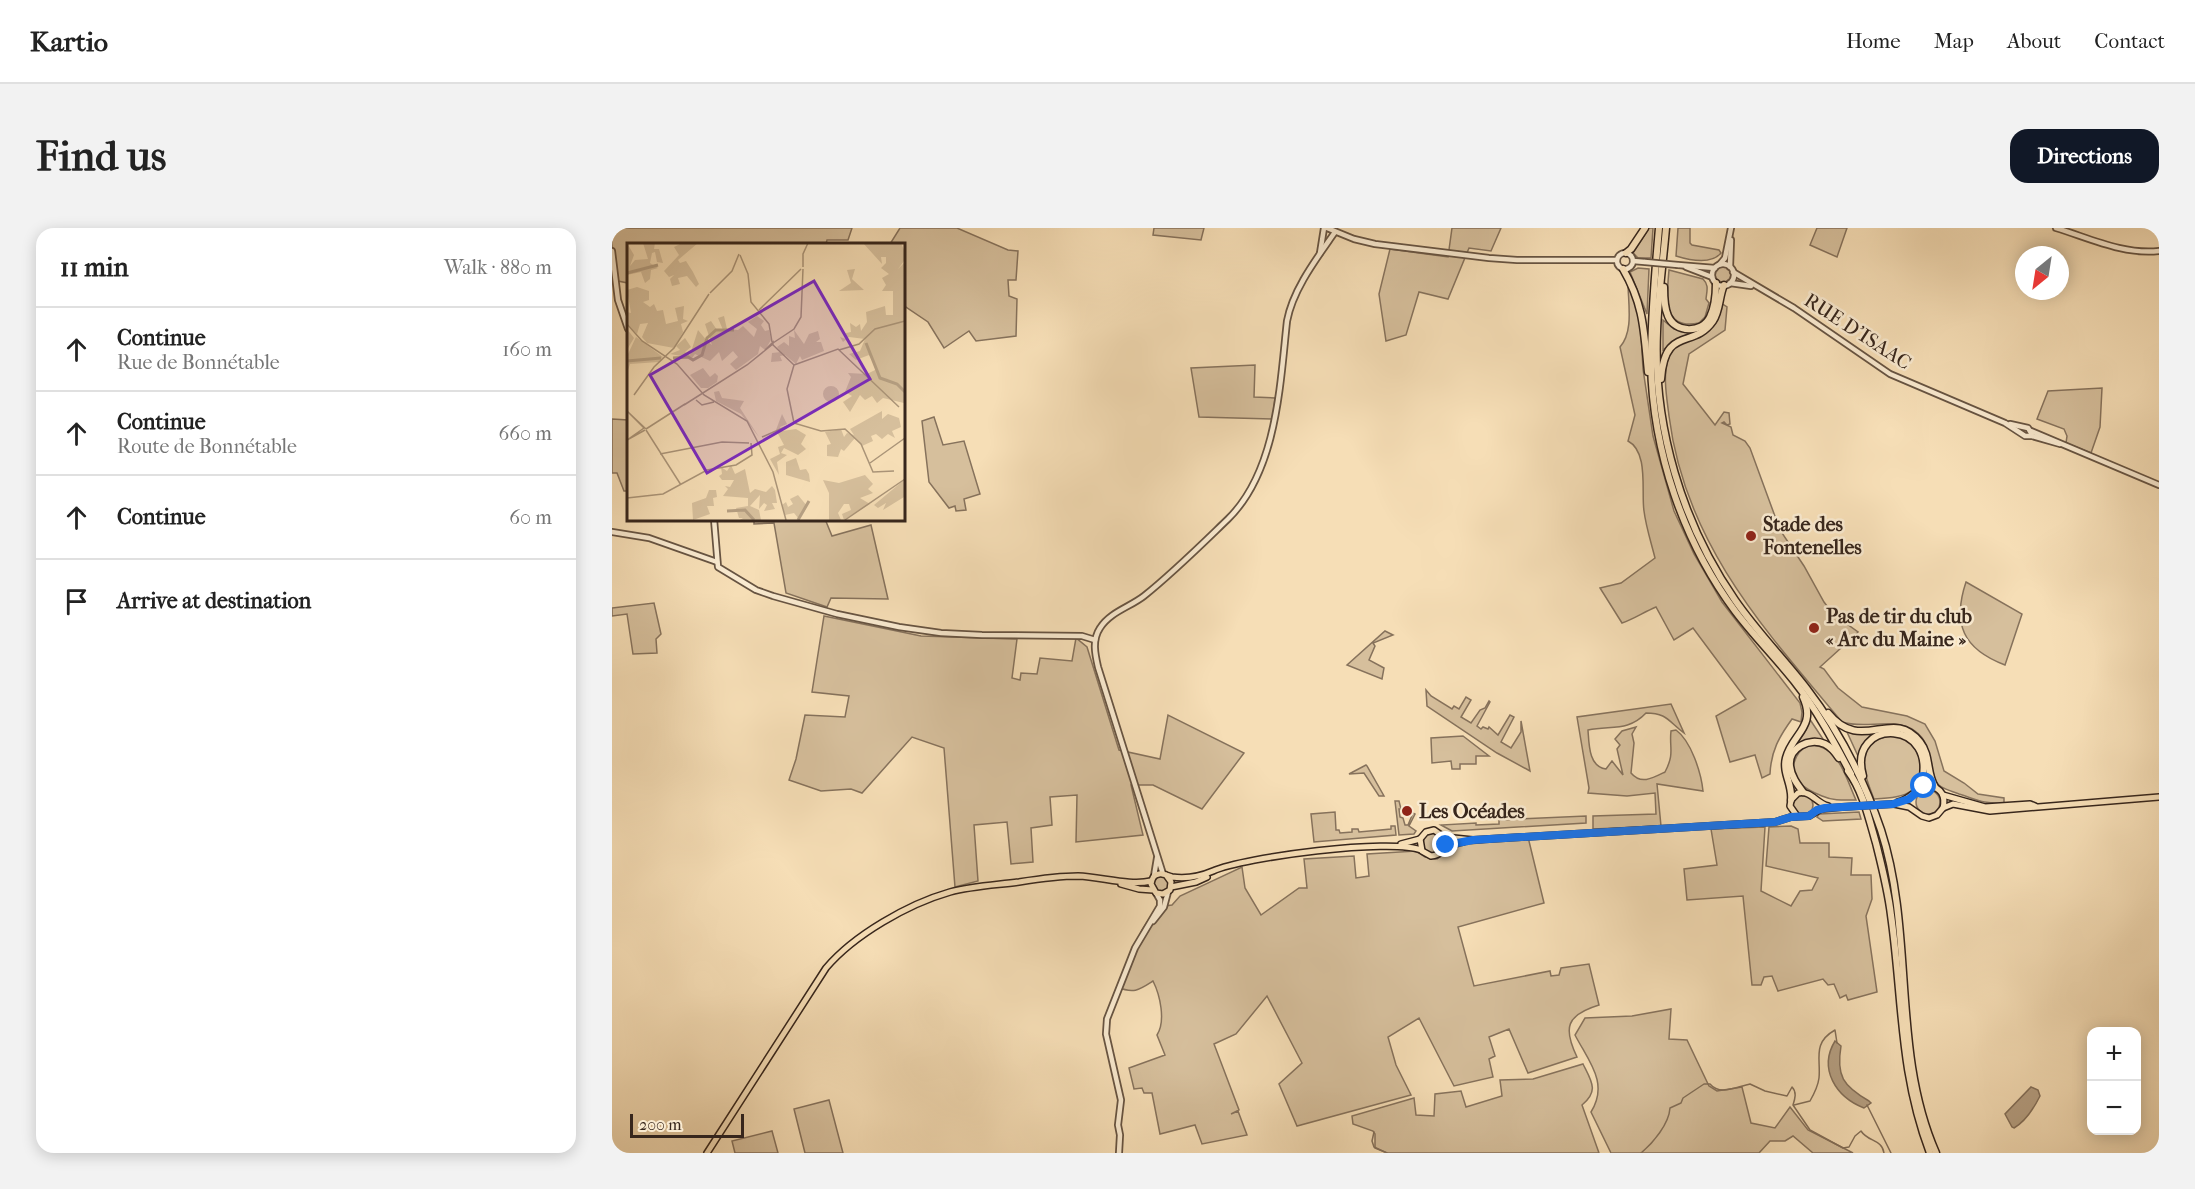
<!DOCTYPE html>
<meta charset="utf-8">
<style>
:root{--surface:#fff;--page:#f2f2f2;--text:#222;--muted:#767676;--line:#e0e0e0;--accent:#111827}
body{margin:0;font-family:"IM FELL French Canon",serif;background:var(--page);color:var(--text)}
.controls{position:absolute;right:18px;bottom:18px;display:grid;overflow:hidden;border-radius:12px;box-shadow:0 3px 15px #0003}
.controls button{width:54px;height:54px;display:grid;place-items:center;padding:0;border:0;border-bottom:2px solid var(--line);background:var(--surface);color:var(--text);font:30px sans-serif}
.compass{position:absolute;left:1403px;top:18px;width:54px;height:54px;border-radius:50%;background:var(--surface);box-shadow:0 3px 15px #0003;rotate:210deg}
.scale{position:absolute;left:18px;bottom:15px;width:114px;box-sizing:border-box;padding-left:6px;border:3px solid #37261c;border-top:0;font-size:16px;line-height:21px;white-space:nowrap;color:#37261c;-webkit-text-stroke:4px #f9ead0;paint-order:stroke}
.stop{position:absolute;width:18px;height:18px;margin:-14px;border:4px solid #1a73e8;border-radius:50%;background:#fff}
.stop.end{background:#1a73e8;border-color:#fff;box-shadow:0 2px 6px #0008}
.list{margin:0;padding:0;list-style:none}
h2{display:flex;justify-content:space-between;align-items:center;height:78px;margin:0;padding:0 24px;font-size:26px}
h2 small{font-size:20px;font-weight:400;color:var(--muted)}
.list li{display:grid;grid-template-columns:39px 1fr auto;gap:18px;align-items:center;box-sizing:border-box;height:84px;padding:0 24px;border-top:2px solid var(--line)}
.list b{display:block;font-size:22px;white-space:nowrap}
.list p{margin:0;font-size:20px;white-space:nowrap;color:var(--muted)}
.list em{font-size:20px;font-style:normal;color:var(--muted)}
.icon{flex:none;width:33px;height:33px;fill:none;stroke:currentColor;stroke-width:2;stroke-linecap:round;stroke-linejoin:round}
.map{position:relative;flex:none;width:1547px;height:925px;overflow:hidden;border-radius:18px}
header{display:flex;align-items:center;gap:36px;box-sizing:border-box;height:84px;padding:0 30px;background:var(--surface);border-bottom:2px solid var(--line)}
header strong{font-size:28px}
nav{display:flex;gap:33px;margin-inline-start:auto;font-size:21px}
.intro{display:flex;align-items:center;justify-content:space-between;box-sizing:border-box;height:144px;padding:0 36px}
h1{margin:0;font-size:42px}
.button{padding:15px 27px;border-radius:18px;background:var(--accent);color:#fff;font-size:21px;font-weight:700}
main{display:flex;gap:36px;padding:0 36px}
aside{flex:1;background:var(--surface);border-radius:18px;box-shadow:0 3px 15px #0003}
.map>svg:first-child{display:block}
</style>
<header>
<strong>Kartio</strong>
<nav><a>Home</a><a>Map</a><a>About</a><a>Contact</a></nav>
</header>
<div class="intro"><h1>Find us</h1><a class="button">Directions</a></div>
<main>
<aside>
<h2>11 min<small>Walk · 880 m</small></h2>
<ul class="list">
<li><svg class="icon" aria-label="ahead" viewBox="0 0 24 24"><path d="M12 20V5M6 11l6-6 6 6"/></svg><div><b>Continue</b><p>Rue de Bonnétable</p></div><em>160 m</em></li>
<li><svg class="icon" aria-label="ahead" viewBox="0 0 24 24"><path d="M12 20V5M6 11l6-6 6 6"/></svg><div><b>Continue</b><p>Route de Bonnétable</p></div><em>660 m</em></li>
<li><svg class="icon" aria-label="ahead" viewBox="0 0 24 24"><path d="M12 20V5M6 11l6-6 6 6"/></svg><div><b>Continue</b></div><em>60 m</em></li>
<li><svg class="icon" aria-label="arrive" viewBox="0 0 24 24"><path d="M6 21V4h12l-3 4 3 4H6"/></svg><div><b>Arrive at destination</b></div></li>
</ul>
</aside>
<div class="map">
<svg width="1547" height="925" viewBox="0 0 1547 925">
<rect width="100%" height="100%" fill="#f6deb6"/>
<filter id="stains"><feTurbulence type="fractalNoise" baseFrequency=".00333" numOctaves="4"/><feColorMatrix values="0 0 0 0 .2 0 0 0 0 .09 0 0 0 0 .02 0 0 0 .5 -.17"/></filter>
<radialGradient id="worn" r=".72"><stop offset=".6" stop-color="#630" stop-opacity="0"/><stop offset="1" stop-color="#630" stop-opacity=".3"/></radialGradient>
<g fill="#d6bf9c" stroke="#86725c" stroke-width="1.5">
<polygon points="0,0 240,0 236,12 215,12 214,16 16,16 16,55 6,53 4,44 0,43"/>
<polygon points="288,0 345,0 396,22 406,23 404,52 396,52 397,68 405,71 404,108 364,113 357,103 332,120 316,94 291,77 291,16 278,16"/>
<polygon points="542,0 592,0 589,12 541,7"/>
<polygon points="840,0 889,0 879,23 857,20 836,71 807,64 794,107 774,113 767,66 778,21 836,29"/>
<polygon points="1037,0 1041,0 1039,30 1026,30 1021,25"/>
<path d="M1066,0H1078V15L1080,17L1107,22L1109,25C1099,37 1077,32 1064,28Z"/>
<polygon points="1205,0 1235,0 1225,29 1198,17"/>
<circle cx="1111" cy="46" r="8"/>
<polygon points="1026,40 1037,41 1035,86 1018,44"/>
<path d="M1057,42L1091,51C1097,57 1095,62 1094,71L1097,75L1093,89L1087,95C1049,103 1055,66 1057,42Z"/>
<path d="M1016,55L1028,88L1031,141L1041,208L1062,283L1082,326L1110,374L1188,475L1190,484L1189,494L1180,491C1167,509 1159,523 1158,546L1150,550L1143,527L1118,534L1104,488L1134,471L1081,400L1062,412L1044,379C1032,384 1022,391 1010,395L988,360L1009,355L1043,330C1039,314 1034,299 1032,283C1029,264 1037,224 1016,213L1023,187L1008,119C1022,103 1016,75 1016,55Z"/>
<path d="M1109,75L1115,79L1113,102L1077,126L1071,156L1103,197L1112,184L1117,185L1118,196L1115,197L1112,194L1110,195L1119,199L1121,207L1133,213L1138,220L1168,302L1192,338L1212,374L1221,386L1246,404L1243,408L1249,415L1246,418L1239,411L1208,439L1212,441L1226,460L1250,479L1295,488L1313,496L1323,513L1332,543L1352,555L1366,566L1392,570V575C1370,576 1366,572 1347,566C1337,562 1326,561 1321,549C1316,532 1319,514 1303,503C1281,488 1254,502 1230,494C1151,400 1073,315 1057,188C1055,171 1050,145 1057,129C1065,109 1087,113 1097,100C1102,93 1105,83 1109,75Z"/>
<polygon points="1051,92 1062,101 1077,105 1051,122"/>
<polygon points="643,137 642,169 663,170 661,191 587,189 579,140"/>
<polygon points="1490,160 1488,199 1479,225 1454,215 1455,208 1452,201 1425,191 1436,163"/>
<polygon points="322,189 331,217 352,213 368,266 352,271 354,282 344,283 343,278 337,280 317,254 310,193"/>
<polygon points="0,191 16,192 16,263 12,263 5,245 0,245"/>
<polygon points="142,291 213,291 220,308 259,297 276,371 219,370 215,379 174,365 162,295 142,296"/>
<path d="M1354,354L1410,386L1393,437C1351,421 1340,396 1354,354Z"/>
<polygon points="42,375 49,406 44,411 45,425 21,426 15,386 0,388 0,380"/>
<polygon points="212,388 309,408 405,411 400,450 408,452 409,445 425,446 428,430 460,433 464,410 475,419 507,522 548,531 556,487 632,525 590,581 541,557 519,557 531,607 464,614 465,567 438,569 440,597 419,600 421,634 399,636 395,594 362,597 366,653 343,659 332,520 300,509 250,565 239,561 209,563 177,552 184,531 193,487 233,489 237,468 200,464"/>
<polygon points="773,403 781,407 761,415 763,418 757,432 772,440 770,451 735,437"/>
<polygon points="814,462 819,468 840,481 842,478 847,481 854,469 859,472 849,489 859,495 868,482 873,480 877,473 878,474 865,498 869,501 871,499 876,501 877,499 886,507 898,487 902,489 889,514 899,520 909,504 909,493 918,543 885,525 815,478"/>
<path d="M1059,476L1072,505C1056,493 1055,485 1034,485C1016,504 999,497 976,502C977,517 977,539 994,541L1000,533L1011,547L1005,521L1008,517L1003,511L1010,503L1024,499L1020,506L1022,515L1019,545C1029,557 1041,550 1053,544C1063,525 1057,520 1059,503L1064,502C1079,513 1089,544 1091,563L1045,556L1049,598L981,601V588L1044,586L1043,565L1015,568L976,565L977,560L965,489Z"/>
<polygon points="1197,490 1213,514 1207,512 1181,522 1194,502"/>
<polygon points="1235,504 1247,506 1262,504 1263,506 1254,513 1246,528"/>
<path d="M1281,507L1298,513L1308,526C1311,566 1297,569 1262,571C1251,543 1240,514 1281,507Z"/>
<polygon points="851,508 877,528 864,528 864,536 848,536 848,541 840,541 839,533 820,535 819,510"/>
<path d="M1197,517C1227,517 1233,548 1244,572C1233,572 1221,573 1210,568C1205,566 1194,561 1189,556C1175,544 1182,524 1197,517Z"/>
<polygon points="754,537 755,538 772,568 767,568 752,545 737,546"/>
<circle cx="1316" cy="574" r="12"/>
<circle cx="1191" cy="577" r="10"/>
<polygon points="783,573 787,573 789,581 787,581 788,589 791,590 793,597 796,597 801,585 803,586 797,598 804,603 802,606 787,607"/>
<polygon points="723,584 724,602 727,602 728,605 740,604 740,601 746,601 747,604 779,601 779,598 783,598 784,607 702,614 699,586"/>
<polygon points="1247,584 1249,591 1211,593 1205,589 1207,586"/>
<polygon points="974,588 974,595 840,603 829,597 864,595 864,597 887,596 887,592"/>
<polygon points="1179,598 1186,601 1188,615 1217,615 1217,629 1240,630 1239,647 1259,647 1260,671 1254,688 1265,764 1236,772 1234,767 1228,770 1222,756 1216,757 1211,751 1166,763 1160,748 1152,749 1149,757 1140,757 1131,668 1075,672 1072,641 1105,637 1099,601 1153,599 1149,663 1179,678 1188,663 1200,662 1206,650 1154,638 1157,599"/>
<circle cx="821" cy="615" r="10"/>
<path d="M916,609L932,675L846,699L862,758L938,743L939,748L947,747L949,740L977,736L987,777C954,787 951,800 965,829L916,845L897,801L877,809L883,828L877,831L881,849L842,858L807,790L776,809L784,837L799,867L685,898L667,856L690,835L655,768L624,806L602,816L627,882L619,886L626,883L635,907L590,916L583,897L548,906L540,865H532L530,860L522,861L517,840L553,827L545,807C554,793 548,767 541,753C527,762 522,766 505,759L530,702L545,679L560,677L568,668L630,639L633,660L649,687L687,660H695L692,631L742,628L744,650L757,648L755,626L804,623L813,629L825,631L842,618Z"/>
<polygon points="545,648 551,648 557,653 556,661 549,665 542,661 541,652"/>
<path d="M1059,781L1057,811L1075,812L1097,858L1105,863L1130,859L1139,895L1163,900L1178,879L1196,902L1241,925H1201L1181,908L1173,913H1158L1147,925H999L979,884C997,855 977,834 963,807L973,790L1020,788Z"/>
<path d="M971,836C980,854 987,863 970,877L987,925H775L763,920V906L761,903L741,896L740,888L802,870L804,887L822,888L823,866L849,863L854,879L890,868L888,852L921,851Z"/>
<polygon points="217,872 231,925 193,925 182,881"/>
<polygon points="160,903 166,925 123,925 120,913"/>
</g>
<g fill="#b59f82" stroke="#836f59" stroke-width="1.5">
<path d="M1223,813L1229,818C1224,848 1231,858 1257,873L1259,875L1252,880C1224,869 1206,841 1223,813Z"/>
<path d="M1419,859L1426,862L1428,868C1422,880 1414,893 1402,900L1400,899L1393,886Z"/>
</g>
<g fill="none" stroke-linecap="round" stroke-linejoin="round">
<g stroke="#836f59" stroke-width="1.5">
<path d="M1182,877L1198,873C1202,866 1206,858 1207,850C1209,831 1200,815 1223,802L1225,815"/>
<polyline points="1255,877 1279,925"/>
<polyline points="762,904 760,913 762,919 775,925"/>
<path d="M1029,925C1041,915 1057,896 1058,880L1069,875L1071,870L1092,856H1098C1108,868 1124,859 1138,856L1153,863L1175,868L1180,859C1185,864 1183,871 1181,877L1198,902L1231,920L1237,919L1243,908L1249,903C1256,914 1270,911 1272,925"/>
</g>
<g stroke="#675442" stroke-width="8">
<g id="minor">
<polyline points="715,0 742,11 763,16 877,30 905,32 1005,32"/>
<path d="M1444,0C1477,10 1512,27 1547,23"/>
<polyline points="0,23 6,72 16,101"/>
<polyline points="708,25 712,0"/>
<circle cx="1013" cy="33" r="8"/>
<polyline points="1021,33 1033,34"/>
<polyline points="1108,36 1113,30 1119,0"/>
<circle cx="1111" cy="47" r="11"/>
<polyline points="1066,37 1103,40"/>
<polyline points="1074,39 1100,49"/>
<polyline points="1118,39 1119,12"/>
<polyline points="1121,44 1182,80 1278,146 1393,195 1413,208 1420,208 1448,216"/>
<polyline points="1118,55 1139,58"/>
<polyline points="1398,196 1416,200 1419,205"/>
<polyline points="1419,203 1547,257"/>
<polyline points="102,291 106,339 144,362 161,368 225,386 287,399 329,405 370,407 470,408 483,412"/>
<polyline points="0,304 37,310 105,334"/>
<path d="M551,646L486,439C483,426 480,412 488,400C498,384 518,379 532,368C562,344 589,317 616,291C665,243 668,157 675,93C681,61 705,30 723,4"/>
<polyline points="542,648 545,630"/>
<polyline points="541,693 552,679 556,664"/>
<polyline points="507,925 508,907 506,897 509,872 494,806 495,791 523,720 548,678 548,672 544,665"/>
</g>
</g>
<g stroke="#37261c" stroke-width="8">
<g id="major">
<polyline points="1331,567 1373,579 1418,576 1423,578"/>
<path d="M1286,574C1299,571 1304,559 1318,558C1329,560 1334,568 1331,580"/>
<polyline points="1282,576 1297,579 1310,588 1317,590 1325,587 1331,580 1341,576 1378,583 1547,569"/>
<path d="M1185,588L1178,578L1179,572L1186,565C1199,562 1204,575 1216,578"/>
<polyline points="832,609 861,612 1163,594 1179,589 1197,588 1209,581 1230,579"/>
<path d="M808,611L810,623L819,628C832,627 835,616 851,614"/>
<polyline points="789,616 808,611 814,604 822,602 832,609 834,615 833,621"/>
<path d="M554,647L559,654L558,662L551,666L544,665L539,656C540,651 541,647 547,646C551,645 556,648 560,649C575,651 587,649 601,643C632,629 779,610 809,622"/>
<polyline points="509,656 527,661 541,662"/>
<polyline points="559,659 584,654 595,649"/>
<path d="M95,925L214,740C242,707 296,676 338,664C360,658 384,657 407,654C426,651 446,648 466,648C490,649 518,658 539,653"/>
</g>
</g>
<g stroke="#37261c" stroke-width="9">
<g id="highway">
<path d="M1047,0C1043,45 1039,91 1039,136C1041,224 1071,313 1123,383C1141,407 1163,429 1182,453C1205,482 1222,514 1239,546"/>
<path d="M1054,0C1051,35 1046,69 1045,104C1041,198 1070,296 1123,372C1145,404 1172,431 1195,461C1228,504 1252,552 1269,602C1303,707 1279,823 1324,925"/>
<polyline points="1014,25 1019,21 1033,0"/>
<path d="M1011,41C1032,77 1032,104 1036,144"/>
<path d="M1052,59C1052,69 1052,79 1056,88C1063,105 1090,106 1098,89C1103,79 1104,66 1104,55"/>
<path d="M1049,151C1053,97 1081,122 1101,93C1108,83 1107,68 1112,57"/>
<path d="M1216,485C1250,527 1280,478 1308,514C1319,528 1314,545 1323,559"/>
<path d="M1236,543C1251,563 1257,591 1264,615C1270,639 1276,662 1279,687C1291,771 1287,843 1318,925"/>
<path d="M1251,548C1234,489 1331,489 1308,560"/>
<path d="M1191,564C1185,556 1179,548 1178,538C1176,520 1197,509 1213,516C1219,519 1223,524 1227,530"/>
<path d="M1179,572C1181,557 1170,545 1174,530C1180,506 1205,499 1191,469"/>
</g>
</g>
<use href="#minor" stroke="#f9ead0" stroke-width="4.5"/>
<use href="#major" stroke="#f6deb6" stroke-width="5"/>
<use href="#highway" stroke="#f6deb6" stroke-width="6"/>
<g stroke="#675442" stroke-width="8" stroke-linecap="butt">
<polyline id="minor-bridge" points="1033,34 1066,37"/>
</g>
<g stroke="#37261c" stroke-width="8" stroke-linecap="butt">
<polyline id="major-bridge" points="1230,579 1282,576"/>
</g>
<use href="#minor-bridge" stroke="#f9ead0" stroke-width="4.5"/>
<use href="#major-bridge" stroke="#f6deb6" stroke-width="5"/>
</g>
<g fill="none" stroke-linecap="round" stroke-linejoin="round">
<polyline stroke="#1a73e8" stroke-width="8" points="834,617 832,621 840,616 861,612 1163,594 1179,589 1197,588 1205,582 1213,580 1281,576 1297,571 1312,558"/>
</g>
<g fill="#8f2418" stroke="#f9ead0" stroke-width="2">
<circle cx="1139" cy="308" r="6"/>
<circle cx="1202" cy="400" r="6"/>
<circle cx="795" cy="583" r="6"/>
</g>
<g text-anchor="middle" stroke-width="5" stroke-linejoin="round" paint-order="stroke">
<g font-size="20" fill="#37261c" stroke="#f9ead0">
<text transform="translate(1246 103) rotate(33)" y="7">RUE D'ISAAC</text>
</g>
<g font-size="20" font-weight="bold" fill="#37261c" stroke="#f9ead0" text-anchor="start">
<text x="1151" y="303">Stade des<tspan x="1151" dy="23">Fontenelles</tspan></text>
<text x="1214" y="395">Pas de tir du club<tspan x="1214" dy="23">« Arc du Maine »</tspan></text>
<text x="807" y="590">Les Océades</text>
</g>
</g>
<g transform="translate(15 15)">
<rect width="278" height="278" fill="#f6deb6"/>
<path d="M0,0L7,12L3,23L8,17L21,16L16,0H28L27,6H32L36,20L30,19L28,9L25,10L23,20L31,25L24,27L23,36L18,40L14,29L0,32ZM55,0H71L51,17L53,20L59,18L66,29L72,41L69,44L60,33L51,35L53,41L45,43L43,36L47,32L42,34L37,28L52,12L47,4ZM236,0H274L277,7V18L271,26L277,20V160L256,155L250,160L245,153L238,157L233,152L223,169L216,159L225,153L218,149L224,134L221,130L240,131L250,126L242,112L229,117L222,111L233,108L238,96L222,94L216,99L213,94L219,96V90L224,89L223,80L229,84L233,81L234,88L240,79L239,69L258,63L259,72H266V48H255L259,42L255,35L262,31L254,25L259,20V14H254L255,21ZM228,26L225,36L237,47L212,48L224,40L220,27ZM10,44L22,48V57L16,59L23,64L27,61L30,68L36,67L39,81L51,78L48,65L57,63L56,76L61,78L54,81L56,89L47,105L20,100L15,94L21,80L13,81L10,91L0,80V69L4,70L0,47ZM97,73L100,86L111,87L116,83L127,94L130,86L121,79L130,73L137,78L134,82L138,88L142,87L144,97L138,107L133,103L131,111L109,127L103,121L111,114L106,108L95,118L92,109L83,118L68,111L65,115L43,111L53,107L49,103L58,95L64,104L58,109L63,112L71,87L81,99L85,102L78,81L84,78L90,87H96L91,75ZM0,86L7,95L1,105V111L9,94L36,114L32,119L3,121L0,130ZM167,87L177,101L182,91L191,88L193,96L189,99H194L197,108L175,117L173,113L169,121L158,112L153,113L155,118L144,119L145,110L154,109L150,104L157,99L162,103V93L168,95ZM76,125L83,134L88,130L91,133L90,139L81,145H74L63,132ZM196 151a8 8 0 1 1 16 0a8 8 0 1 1-16 0ZM92,148L95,155L117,158L113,165L132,194L114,171L89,158L87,149ZM255,168V176L261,171L272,175L274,184L265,188L268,195L261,191L255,196L249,191L244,193L246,198L235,203L228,195L217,208L214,206L211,214L200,213V202L204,201L198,189L214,186L217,194L220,190L227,192L223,186ZM155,171L160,181L153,184L155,188L169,186L179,192L174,201L179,206L171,212L157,205L154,210L160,212L150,219L152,232L143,216L153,211L151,204L157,202L149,187ZM169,215L173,227L179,226L182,231L183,239L159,232V219ZM104,222L108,231L118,226L123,250L128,246L139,249L145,243L148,247L150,260H145L148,266L137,268L140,262L137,260L132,266L133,252L123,263L132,267L134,277H113L116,275H112L109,265L121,263V255L96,253L101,246L98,243L103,244L107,237H95L92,233L95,231L94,224L100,228ZM238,232L246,241L241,246L246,250L233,255L243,261L217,277L215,271L224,267L222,261H217L211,270L214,277H202V250L196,237L212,240ZM277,237V254L256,267L259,260L251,265L247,262ZM82,247H89L90,254L86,255L87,263H80L83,271L66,277L65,260L79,255ZM171,252L180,263L177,269L171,275L167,270L158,272L155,262L159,259L161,264L166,261L163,256Z" fill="#d6bf9c"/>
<path fill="none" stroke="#b59f82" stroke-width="3" d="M0,30L31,22M239,100L253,135L270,141L278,149M46,115L61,114L66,117L75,112L80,95L89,87H107M0,118L34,115M100,268L118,267L127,277M171,277L182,258"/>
<path fill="none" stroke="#aa9478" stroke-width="1.5" d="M113,12L121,31L124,59L142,81L145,99M176,24V11L181,0M83,50L105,28L112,11M132,67L174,26M0,81L15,98L50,121L77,152L120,178L146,229L159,277M146,100L167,86L174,74L176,26M145,101L167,122M212,107L232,101L248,86L278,78M167,122L211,106L272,164M7,152L27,124L47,105L82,51M69,157L75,162L87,159M57,162L120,122L146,101V99L138,107M0,168L19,186M0,168L17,185L0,197M167,180L160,146L167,122M19,186L58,161M19,187L54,242M135,194L167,180L194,188L218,186L234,201L246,229L267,228M0,197L18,187M33,211L95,199L122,200M243,220L278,195M0,255L36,251L80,227L109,222L125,212L124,200M218,277L278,236"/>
<path fill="#7b2cbf" fill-opacity="0.15" stroke="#7b2cbf" stroke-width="3" d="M187,38L243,136L80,230L23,132Z"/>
<rect width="278" height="278" fill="none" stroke="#37261c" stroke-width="3"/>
</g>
<rect width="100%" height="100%" filter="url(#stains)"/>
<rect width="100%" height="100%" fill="url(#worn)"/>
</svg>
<div class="controls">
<button>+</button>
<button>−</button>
</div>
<svg class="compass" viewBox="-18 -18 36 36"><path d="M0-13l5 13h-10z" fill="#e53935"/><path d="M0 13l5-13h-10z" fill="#767676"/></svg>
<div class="scale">200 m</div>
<div class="stop" style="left:1312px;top:558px"></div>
<div class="stop end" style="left:834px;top:617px"></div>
</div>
</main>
